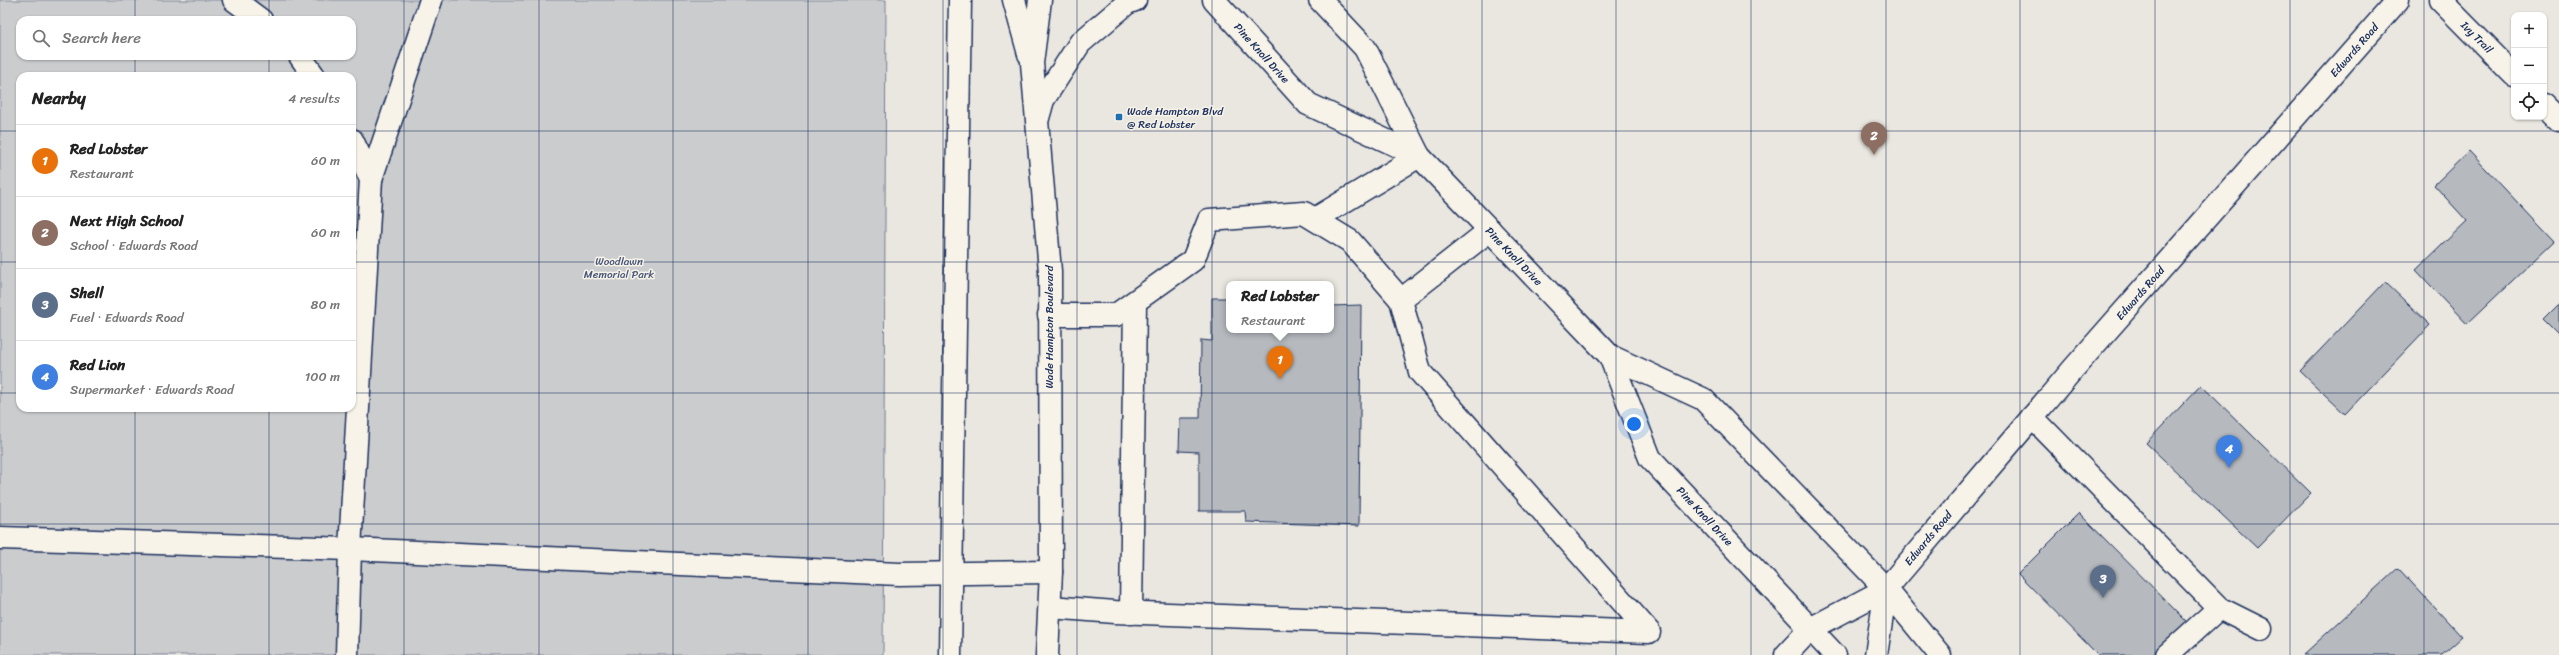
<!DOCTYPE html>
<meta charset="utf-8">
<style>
:root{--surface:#fff;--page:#f2f2f2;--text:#222;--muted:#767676;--line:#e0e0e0;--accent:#1f6fb2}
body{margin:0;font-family:Sriracha,sans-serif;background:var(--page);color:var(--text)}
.controls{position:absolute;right:12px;top:12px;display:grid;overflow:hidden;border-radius:8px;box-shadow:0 1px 3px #0004}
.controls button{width:36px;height:36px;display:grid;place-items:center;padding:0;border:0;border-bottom:1px solid var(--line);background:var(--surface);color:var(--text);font:20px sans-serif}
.you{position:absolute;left:1634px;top:424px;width:14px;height:14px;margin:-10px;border:3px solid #fff;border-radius:50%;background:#1a73e8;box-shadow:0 0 0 6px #1a73e833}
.badge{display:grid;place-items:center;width:26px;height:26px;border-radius:50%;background:var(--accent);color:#fff;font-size:13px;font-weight:700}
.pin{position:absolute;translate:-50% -33px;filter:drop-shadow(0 1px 2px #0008)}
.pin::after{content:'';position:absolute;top:21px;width:14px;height:12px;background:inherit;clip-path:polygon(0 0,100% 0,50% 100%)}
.popup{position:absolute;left:1226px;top:281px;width:108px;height:52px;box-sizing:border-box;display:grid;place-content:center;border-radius:8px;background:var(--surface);filter:drop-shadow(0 1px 3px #0005);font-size:13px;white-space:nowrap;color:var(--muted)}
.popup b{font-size:15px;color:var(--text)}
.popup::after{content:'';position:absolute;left:50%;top:100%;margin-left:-8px;border:8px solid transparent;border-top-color:var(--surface)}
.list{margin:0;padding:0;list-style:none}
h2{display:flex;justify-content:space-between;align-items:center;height:52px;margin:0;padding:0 16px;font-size:17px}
h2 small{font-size:13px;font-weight:400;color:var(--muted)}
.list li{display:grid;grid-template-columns:26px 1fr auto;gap:12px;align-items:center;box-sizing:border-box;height:72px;padding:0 16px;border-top:1px solid var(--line)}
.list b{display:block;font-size:15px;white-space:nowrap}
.list p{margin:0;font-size:13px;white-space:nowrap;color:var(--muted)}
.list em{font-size:13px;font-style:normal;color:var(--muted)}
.icon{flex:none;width:22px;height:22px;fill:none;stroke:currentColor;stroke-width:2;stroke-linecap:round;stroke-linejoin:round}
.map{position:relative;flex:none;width:2559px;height:655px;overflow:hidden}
.search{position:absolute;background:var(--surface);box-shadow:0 1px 3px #0004;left:16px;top:16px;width:340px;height:44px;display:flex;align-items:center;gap:10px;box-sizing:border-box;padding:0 14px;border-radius:12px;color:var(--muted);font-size:15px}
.panel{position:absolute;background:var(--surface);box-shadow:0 1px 3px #0004;left:16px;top:72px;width:340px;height:340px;border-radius:12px}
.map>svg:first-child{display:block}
</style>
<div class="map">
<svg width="2559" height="655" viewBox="0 0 2559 655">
<rect width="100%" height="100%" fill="#eae7e0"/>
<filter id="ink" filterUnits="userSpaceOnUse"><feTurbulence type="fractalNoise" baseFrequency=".025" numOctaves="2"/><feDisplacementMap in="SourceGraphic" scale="8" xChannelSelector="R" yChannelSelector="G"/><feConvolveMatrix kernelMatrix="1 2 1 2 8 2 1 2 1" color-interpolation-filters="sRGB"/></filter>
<g filter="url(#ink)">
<path fill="#cbcccd" stroke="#737e96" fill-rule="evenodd" d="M0,0H886L883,655H0ZM20,20H352V56H20ZM20,76H352V408H20Z"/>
<g fill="#b6babf" stroke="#1b2f5e">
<polygon points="2469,151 2554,241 2467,324 2416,270 2467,221 2434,185"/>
<polygon points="2385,282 2430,325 2345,414 2300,371"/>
<polygon points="1212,298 1229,298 1229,330 1331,330 1331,306 1361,305 1359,526 1246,522 1245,511 1199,511 1199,452 1179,451 1180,418 1200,418 1201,340 1212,341"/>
<polygon points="2559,303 2559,335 2543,319"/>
<polygon points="2201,385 2311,493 2257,548 2146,443"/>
<polygon points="2079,513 2188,623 2155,655 2098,655 2018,574"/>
<polygon points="2398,568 2462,637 2442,655 2303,655"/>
</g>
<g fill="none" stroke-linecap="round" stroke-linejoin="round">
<g stroke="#1b2f5e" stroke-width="25">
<g id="lane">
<polyline points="234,0 261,20"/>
<polyline points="300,56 314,76"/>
<polyline points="371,179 431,0"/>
<polyline points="1315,219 1419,156"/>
<polyline points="1401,300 1490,230"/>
<polyline points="1049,315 1116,315 1193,260 1209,220 1304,213 1350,241 1401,300 1420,372 1649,632 1115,612 1050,607"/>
<polyline points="2032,417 2219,608 2261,629"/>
<polyline points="0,538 350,549 899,574 1051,572"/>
<polyline points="1131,613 1135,302"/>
<polyline points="347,655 350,549 371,179 352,140"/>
<polyline points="2167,655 2219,608"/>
</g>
</g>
<g stroke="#1b2f5e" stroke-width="25">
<g id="street">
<polyline points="2440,0 2514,75"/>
<polyline points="2544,105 2559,120"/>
</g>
</g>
<g stroke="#1b2f5e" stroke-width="25">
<g id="secondary">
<polyline points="1786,655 1810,629 1886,589 2074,368 2398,0"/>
<polyline points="1876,655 1886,589"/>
</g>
</g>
<g stroke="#1b2f5e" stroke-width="25">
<g id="primary">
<polyline points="1014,0 1029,54"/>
<polyline points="1040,0 1032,63 1050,271 1051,572 1047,655"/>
<polyline points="1214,0 1308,104 1419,156"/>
<polyline points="1320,0 1365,48 1419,156 1610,356 1703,399 1886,589 1940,655"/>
<polyline points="1038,118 1043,100 1080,43 1127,3 1135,0"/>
<polyline points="1610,356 1650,458 1835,655"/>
<polyline points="950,655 960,0"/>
</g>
</g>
<use href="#lane" stroke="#f7f3e8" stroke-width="22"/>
<use href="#street" stroke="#f7f3e8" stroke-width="22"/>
<use href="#secondary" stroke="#f7f3e8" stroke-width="22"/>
<use href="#primary" stroke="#f7f3e8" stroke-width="22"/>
</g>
</g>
<path fill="none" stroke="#1b2f5e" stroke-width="1" stroke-opacity="0.55" d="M135,0V20M269,0V20M404,0V655M539,0V655M673,0V655M808,0V655M943,0V655M1077,0V655M1212,0V655M1347,0V655M1482,0V655M1616,0V655M1751,0V655M1886,0V655M2020,0V655M2155,0V655M2290,0V655M2424,0V655M135,56V76M269,56V76M0,131H20M352,131H2559M0,262H20M352,262H2559M0,393H20M352,393H2559M135,408V655M269,408V655M0,524H2559"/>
<rect fill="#1f6fb2" stroke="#f7f3e8" stroke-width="1.5" x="1115" y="113" width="8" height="8" rx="2"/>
<g text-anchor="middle" stroke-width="3" stroke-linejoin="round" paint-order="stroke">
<g font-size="11" fill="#1b2f5e" stroke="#f7f3e8">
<text transform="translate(2477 37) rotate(45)" y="4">Ivy Trail</text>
<text transform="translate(2354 50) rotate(-49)" y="4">Edwards Road</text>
<text transform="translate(1262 53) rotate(48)" y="4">Pine Knoll Drive</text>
<text transform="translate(1514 256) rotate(46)" y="4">Pine Knoll Drive</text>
<text transform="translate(2140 293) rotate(-49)" y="4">Edwards Road</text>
<text transform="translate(1049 327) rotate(-90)" y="4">Wade Hampton Boulevard</text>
<text transform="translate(1705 516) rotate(47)" y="4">Pine Knoll Drive</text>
<text transform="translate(1928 538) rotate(-50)" y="4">Edwards Road</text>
</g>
<g font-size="11" fill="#1b2f5e" stroke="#f7f3e8" text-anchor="start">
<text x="1127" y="115">Wade Hampton Blvd<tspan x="1127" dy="13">@ Red Lobster</tspan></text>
</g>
<g font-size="11" fill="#47567a" stroke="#f7f3e8">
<text x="619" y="265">Woodlawn<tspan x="619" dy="13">Memorial Park</tspan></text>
</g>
</g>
</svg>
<div class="controls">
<button>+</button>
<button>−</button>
<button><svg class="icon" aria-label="locate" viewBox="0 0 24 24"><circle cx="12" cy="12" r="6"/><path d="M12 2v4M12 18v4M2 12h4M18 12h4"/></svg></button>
</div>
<div class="you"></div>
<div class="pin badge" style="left:1280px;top:379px;background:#e8710a">1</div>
<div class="popup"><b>Red Lobster</b>Restaurant</div>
<div class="pin badge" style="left:1874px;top:155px;background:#8d6e63">2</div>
<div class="pin badge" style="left:2103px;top:598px;background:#5c6f8a">3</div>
<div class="pin badge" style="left:2229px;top:468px;background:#3f7fe0">4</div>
<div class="search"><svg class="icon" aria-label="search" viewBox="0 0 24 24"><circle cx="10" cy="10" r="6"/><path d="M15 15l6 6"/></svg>Search here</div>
<section class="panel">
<h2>Nearby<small>4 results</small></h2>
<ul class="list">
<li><span class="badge" style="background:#e8710a">1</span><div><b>Red Lobster</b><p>Restaurant</p></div><em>60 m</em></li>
<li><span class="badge" style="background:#8d6e63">2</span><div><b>Next High School</b><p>School · Edwards Road</p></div><em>60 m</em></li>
<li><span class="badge" style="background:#5c6f8a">3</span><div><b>Shell</b><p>Fuel · Edwards Road</p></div><em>80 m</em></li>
<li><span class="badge" style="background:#3f7fe0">4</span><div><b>Red Lion</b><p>Supermarket · Edwards Road</p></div><em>100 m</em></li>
</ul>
</section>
</div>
